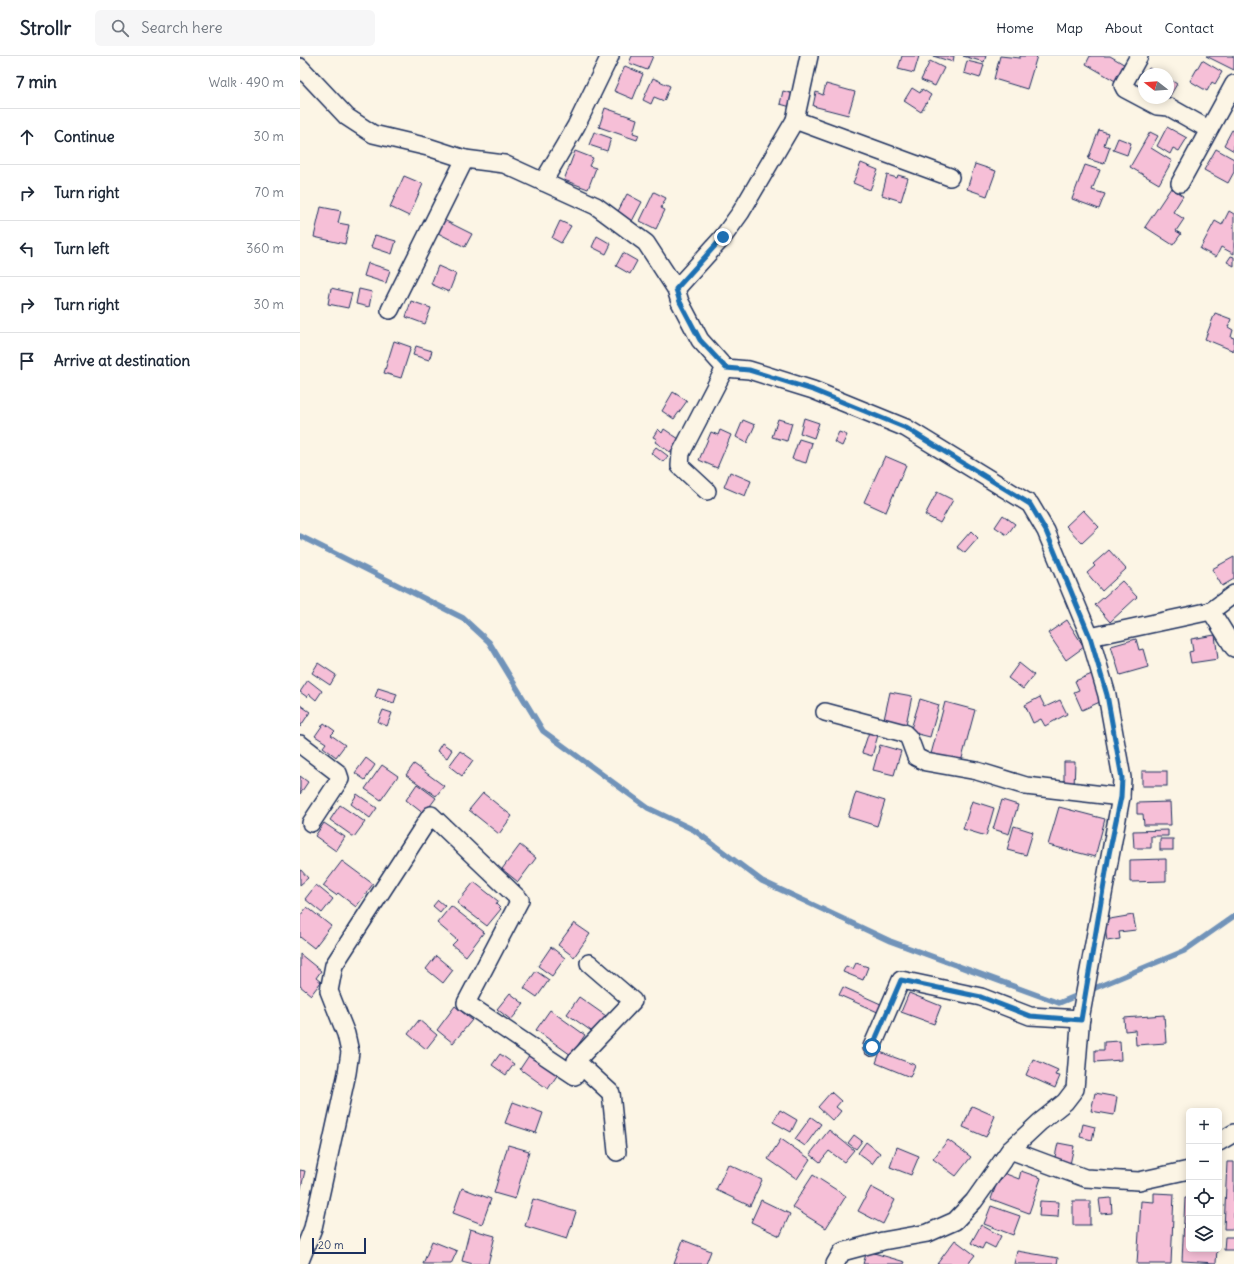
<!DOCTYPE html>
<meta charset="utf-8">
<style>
:root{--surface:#fff;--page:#f6f6f7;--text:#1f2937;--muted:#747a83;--line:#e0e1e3}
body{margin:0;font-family:Delius,sans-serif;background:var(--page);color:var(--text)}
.controls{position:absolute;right:12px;bottom:12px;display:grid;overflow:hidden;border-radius:6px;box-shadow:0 2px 10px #0003}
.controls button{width:36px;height:36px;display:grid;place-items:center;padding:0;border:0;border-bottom:1px solid var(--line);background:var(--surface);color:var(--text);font:20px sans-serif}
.compass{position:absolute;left:838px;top:12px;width:36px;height:36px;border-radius:50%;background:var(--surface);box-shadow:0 2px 10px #0003;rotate:287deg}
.scale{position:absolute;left:12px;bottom:10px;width:54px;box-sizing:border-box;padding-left:4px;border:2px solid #1b2f5e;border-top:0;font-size:11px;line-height:14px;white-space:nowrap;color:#1b2f5e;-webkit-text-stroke:3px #fcf5e5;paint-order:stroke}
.stop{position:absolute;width:12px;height:12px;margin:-9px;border:3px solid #1f6fb2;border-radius:50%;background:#fff}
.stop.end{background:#1f6fb2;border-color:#fff;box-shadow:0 1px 4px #0008}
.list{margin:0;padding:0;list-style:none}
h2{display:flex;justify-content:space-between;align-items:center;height:52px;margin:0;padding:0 16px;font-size:17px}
h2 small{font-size:13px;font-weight:400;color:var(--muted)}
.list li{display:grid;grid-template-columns:26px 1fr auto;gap:12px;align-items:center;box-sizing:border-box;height:56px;padding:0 16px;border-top:1px solid var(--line)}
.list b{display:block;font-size:15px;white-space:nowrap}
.list em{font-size:13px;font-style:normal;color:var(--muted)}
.icon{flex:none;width:22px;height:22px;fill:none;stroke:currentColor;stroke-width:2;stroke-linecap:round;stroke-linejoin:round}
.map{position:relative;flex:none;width:934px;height:1208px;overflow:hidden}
header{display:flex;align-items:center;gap:24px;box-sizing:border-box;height:56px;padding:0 20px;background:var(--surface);border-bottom:1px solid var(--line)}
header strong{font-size:19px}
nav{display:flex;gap:22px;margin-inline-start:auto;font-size:14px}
.search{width:280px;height:36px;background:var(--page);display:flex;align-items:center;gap:10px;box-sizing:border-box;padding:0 14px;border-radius:6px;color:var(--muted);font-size:15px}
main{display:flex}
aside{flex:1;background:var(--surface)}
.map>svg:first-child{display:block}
</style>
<header>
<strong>Strollr</strong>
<div class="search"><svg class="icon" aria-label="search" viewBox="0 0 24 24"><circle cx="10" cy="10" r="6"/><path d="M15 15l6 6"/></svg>Search here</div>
<nav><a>Home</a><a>Map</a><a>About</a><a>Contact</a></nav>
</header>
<main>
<aside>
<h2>7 min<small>Walk · 490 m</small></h2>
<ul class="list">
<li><svg class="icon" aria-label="ahead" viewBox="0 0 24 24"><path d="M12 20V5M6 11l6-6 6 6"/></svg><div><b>Continue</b></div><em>30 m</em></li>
<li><svg class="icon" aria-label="right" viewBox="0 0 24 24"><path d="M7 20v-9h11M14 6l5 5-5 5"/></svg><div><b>Turn right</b></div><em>70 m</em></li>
<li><svg class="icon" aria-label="left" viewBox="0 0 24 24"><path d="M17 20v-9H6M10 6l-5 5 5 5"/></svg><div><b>Turn left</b></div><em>360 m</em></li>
<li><svg class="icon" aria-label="right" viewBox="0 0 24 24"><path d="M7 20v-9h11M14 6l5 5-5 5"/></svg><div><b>Turn right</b></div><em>30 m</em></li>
<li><svg class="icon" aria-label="arrive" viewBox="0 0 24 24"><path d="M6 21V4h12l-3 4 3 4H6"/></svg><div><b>Arrive at destination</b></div></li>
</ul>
</aside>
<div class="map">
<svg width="934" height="1208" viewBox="0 0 934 1208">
<rect width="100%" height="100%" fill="#fcf5e5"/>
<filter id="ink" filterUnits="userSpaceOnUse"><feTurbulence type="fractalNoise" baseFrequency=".025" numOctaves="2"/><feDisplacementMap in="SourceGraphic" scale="8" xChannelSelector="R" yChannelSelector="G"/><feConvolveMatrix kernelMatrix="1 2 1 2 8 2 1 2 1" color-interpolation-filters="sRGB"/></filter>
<g filter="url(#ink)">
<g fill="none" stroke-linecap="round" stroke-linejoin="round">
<polyline stroke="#7193b9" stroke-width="5.5" points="0,480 163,562 189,586 243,675 348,752 394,774 462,825 590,885 759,947 884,895 934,860"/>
</g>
<g fill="#f6bfd7" stroke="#1b2f5e">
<polygon points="332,0 353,0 347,14 329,7"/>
<polygon points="602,0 619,0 614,17 598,13"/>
<polygon points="633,0 654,0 653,6"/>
<polygon points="663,0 686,0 684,6"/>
<polygon points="700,0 720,2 720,0 737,0 727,33 694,23"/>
<polygon points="790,0 810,0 827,10 817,26 786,8"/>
<polygon points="906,0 932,0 934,1 934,14"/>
<polygon points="902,4 922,16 915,28 912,26 907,35 890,25"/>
<polygon points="630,5 644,12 635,30 621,24"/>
<polygon points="667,5 684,9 680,22 664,17"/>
<polygon points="325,10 343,18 333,43 314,35"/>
<polygon points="849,12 860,18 846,18"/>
<polygon points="353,22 370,30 364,45 354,41 351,48 343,44"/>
<polygon points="868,22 877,28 867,45 862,42 868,42"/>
<polygon points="526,28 555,36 548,59 513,50 516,36 523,39"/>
<polygon points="612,32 620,37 622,33 631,39 621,56 604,45"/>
<polygon points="483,35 494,38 491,51 480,48"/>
<polygon points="305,52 337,63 333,77 339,79 337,84 299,71"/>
<polygon points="867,71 887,82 879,95 873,92 870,98 857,90"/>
<polygon points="799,74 808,77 804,89 810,91 804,108 788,103"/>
<polygon points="932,74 934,75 934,95 924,89"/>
<polygon points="294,76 311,82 307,95 289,89"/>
<polygon points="850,76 858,80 851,92 872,105 859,128 830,111"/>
<polygon points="818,82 831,87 827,99 813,94"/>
<polygon points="916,93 934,103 934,116 928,127 904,114"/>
<polygon points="275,95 293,102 289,110 296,112 288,133 264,124"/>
<polygon points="561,107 578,114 570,134 553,127"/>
<polygon points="675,108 696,115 687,140 667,133"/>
<polygon points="785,109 800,114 792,134 805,138 799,153 772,143"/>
<polygon points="587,119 597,122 598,119 608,122 601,145 582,139"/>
<polygon points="104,120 123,128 109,160 90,151"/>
<polygon points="871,132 883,140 873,156 884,163 876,175 881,178 873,189 845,171"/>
<polygon points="354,136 366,142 361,152 365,154 356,173 340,165"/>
<polygon points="327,138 342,146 330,169 315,161"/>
<polygon points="21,151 41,155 38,167 49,169 45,188 14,181"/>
<polygon points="929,155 934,158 934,198 921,191 916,201 900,193 915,165 922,169"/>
<polygon points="144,164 172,178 165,191 138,177"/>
<polygon points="260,165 271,170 261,187 252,182"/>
<polygon points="75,179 96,185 92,198 71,191"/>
<polygon points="297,180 311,188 306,198 292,191"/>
<polygon points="323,197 337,205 330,218 316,210"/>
<polygon points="931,200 934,201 934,210 927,206"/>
<polygon points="68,207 90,214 86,227 64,220"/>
<polygon points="138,210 156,218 149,236 131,228"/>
<polygon points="31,232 52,237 48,252 28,248"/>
<polygon points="59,233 72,236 69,251 56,248"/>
<polygon points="111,245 131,252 125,268 106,261"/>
<polygon points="915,257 931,263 928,271 933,274 931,281 934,282 934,295 905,283"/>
<polygon points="94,285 111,291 101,322 84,317"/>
<polygon points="116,290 132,295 129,304 113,299"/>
<polygon points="373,336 387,345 374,363 362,355"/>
<polygon points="504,362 519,367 514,382 500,377"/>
<polygon points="478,363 492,367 487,385 472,381"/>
<polygon points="443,364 455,369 447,387 436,381"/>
<polygon points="358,373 362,377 364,373 379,383 370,396 355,386 357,383 353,381"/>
<polygon points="420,374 431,379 417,412 399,404 411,376 418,379"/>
<polygon points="539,376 547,379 542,390 534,386"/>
<polygon points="499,383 512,387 506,407 492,403"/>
<polygon points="356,391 368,400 363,406 351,397"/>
<polygon points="585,400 606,409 586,456 564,446"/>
<polygon points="430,416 451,425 445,440 424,431"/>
<polygon points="637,436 653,444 640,467 625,459"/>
<polygon points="783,454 799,471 782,487 766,470"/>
<polygon points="703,459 715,468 707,479 695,471"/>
<polygon points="671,475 678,482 665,497 657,491"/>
<polygon points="809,494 826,513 802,535 787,517 795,510 793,508"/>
<polygon points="934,501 934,523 922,530 912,513"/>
<polygon points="822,525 837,541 810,566 795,549"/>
<polygon points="767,564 784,591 766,604 748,577"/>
<polygon points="915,579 918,603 891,607 889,596 893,595 891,583"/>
<polygon points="836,583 839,594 843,593 848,611 820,619 811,590"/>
<polygon points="18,607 36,619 30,629 12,617"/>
<polygon points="719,607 734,619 723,633 708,622"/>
<polygon points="792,618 802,645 782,654 774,636 779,634 775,625"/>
<polygon points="8,624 22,635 16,644 9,638 7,641 0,636"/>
<polygon points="78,632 97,638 94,647 75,641"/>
<polygon points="590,636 612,640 605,673 583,668"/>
<polygon points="740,641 745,651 760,644 767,658 745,670 741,663 733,667 725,649"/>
<polygon points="620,643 639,649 630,681 610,676"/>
<polygon points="645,646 675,654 661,706 631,698"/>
<polygon points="0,649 10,656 0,671"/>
<polygon points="83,654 92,657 87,670 78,666"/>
<polygon points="24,667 35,675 31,679 45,689 36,701 23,691 26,687 15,680"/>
<polygon points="569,676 578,679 572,700 562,697"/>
<polygon points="142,687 152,694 147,702 137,695"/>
<polygon points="580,689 601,695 594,719 573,714"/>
<polygon points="160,695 173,704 162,720 149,710"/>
<polygon points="66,702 75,709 65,724 55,717"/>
<polygon points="764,706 775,706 774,731 764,731"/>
<polygon points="114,708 144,730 136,740 106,719"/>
<polygon points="82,709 98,720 81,744 65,733"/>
<rect x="842" y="715" width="25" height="15"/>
<polygon points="0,720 8,726 0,738"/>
<polygon points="117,728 136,742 124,758 106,744"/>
<polygon points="556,736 585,745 577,770 548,761"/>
<polygon points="183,737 212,760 199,778 169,754"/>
<polygon points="57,738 77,752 70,762 51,748"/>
<polygon points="702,744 718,749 709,778 693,773"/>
<polygon points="672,745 694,752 686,780 663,773"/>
<polygon points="870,746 871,769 844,769 843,758 837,758 837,747"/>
<polygon points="40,749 65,766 54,781 30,764"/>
<polygon points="759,751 805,763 795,801 748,789"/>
<polygon points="24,767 45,781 36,795 15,780"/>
<polygon points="714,770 733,776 726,799 707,794"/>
<polygon points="868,774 868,780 851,780 851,792 834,792 833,775"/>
<rect x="860" y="783" width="13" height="11"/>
<polygon points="220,789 236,802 218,826 202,813"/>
<polygon points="866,803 866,825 830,826 830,804"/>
<polygon points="42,805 73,828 56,851 38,837 36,839 23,830"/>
<polygon points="0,813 8,822 0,829"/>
<polygon points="174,826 198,845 196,848 201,853 187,870 157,847"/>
<polygon points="16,829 33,843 22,857 5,843"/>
<polygon points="138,844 145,850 140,856 133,850"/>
<polygon points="151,850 184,876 166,900 152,889 157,884 137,867"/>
<polygon points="7,851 31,870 14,892 0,881 0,860"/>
<polygon points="833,859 836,874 819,876 820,883 807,885 804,864"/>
<polygon points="274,867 290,878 274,901 258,889"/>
<polygon points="251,891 265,902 252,920 238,910"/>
<polygon points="0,898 21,915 16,922 21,926 11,939 0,930"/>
<polygon points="136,900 153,914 143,927 126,913"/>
<polygon points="556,907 568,911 563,924 543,916 546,910 553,913"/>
<polygon points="236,915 249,924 237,941 224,932"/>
<polygon points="543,931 583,949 580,957 539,939"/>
<polygon points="210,937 224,948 211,964 197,953"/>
<polygon points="609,937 641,950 634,968 601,956"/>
<polygon points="279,941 309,962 297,979 267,958"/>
<polygon points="155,950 172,964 153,987 137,974"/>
<polygon points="250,954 285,979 271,999 236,974"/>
<polygon points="864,959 866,987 836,989 835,974 825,975 824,962"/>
<polygon points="119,964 137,979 126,993 108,978"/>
<polygon points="820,985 821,1004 795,1006 795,994 804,994 804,986"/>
<polygon points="580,996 615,1009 610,1021 576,1007"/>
<polygon points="200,998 214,1008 206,1019 192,1009"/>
<polygon points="230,998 258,1018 248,1033 220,1013"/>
<polygon points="733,1003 758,1014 755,1019 760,1020 755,1032 726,1019"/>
<polygon points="531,1036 541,1045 536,1051 541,1055 533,1065 518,1051"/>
<polygon points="795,1037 817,1041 814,1059 791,1055"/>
<polygon points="213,1046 243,1057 236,1077 205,1067"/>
<polygon points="672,1050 695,1060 686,1081 663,1071"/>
<polygon points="480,1054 497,1064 491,1076 473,1066"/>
<polygon points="511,1061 521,1068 505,1090 495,1083"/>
<polygon points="783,1068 795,1071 792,1084 780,1081"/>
<polygon points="529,1074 554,1094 544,1106 529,1095 520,1106 510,1098"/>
<polygon points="554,1079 562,1085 556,1093 548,1087"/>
<polygon points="481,1083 510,1103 497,1123 468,1103"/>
<polygon points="648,1084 671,1101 656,1120 633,1103"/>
<polygon points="566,1086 580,1097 572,1108 558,1097"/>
<polygon points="758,1087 774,1090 769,1113 753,1110"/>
<polygon points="208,1089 229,1095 215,1143 194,1137"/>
<polygon points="597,1091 619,1100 611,1119 590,1111"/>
<polygon points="927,1106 934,1106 934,1173 924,1173"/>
<polygon points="428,1108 462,1124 450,1150 416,1134"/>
<polygon points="0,1114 5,1115 0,1136"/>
<polygon points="721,1115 741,1122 729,1157 691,1143 701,1116 719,1123"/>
<polygon points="513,1119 546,1140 526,1172 492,1151"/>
<polygon points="571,1131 595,1144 583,1168 558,1155"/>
<polygon points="162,1132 191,1143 182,1168 153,1157"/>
<polygon points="854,1137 874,1138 871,1208 837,1208 841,1145 854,1146"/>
<polygon points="811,1142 812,1157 801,1158 799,1143"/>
<polygon points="885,1142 889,1142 889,1193 917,1193 916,1207 882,1205"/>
<polygon points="233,1143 276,1156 267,1183 225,1170"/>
<polygon points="461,1144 490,1158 480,1180 451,1166"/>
<polygon points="740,1145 759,1146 758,1161 739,1160"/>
<rect x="773" y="1145" width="17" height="24"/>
<polygon points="691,1150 720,1160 713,1179 684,1168"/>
<polygon points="681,1169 701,1180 695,1192 685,1187 682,1193 671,1187"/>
<polygon points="170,1173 195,1180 188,1208 173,1208 162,1205"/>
<polygon points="925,1181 934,1181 934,1194 924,1194"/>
<polygon points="383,1184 411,1195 406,1208 374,1208"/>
<polygon points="655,1184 675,1199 668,1208 637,1208"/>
<polygon points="132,1185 157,1195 151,1208 123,1208"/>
<polygon points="567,1195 605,1206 604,1208 563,1208"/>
<polygon points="717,1195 758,1202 757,1208 714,1208"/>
</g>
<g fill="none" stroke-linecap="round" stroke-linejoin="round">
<g stroke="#1b2f5e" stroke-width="20">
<g id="minor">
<polyline points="839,0 823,29 825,33 857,50 869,51 908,73"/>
<polyline points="0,11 47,61 73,78 128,91 165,103 204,108 296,150 346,187 376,233 380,246 400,284 425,312 449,314 513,334 606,372 730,448 746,475 790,581 807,639 822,722 821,741 781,958 775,1033 765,1046 740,1066 710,1094 674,1145 655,1165 628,1177 583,1185 542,1196 535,1208"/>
<polyline points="495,64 650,121"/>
<polyline points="243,126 276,70 310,0"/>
<polyline points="880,127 934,28"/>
<polyline points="376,233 423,181 441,156 495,64 509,0"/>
<polyline points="90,254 165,103"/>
<polyline points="407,435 380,410 381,397 425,312"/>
<polyline points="911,555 934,592"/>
<polyline points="790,581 911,555 934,538"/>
<polyline points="525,656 604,677 609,682 616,701 626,706 677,715 726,730 821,741"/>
<polyline points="0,688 38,717 40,723 11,767"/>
<polyline points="572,991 601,924 681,941 730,960 781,963"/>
<polyline points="276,1005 311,1037 317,1096"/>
<polyline points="919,1086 934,1077"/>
<polyline points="710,1094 785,1122 839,1125 889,1114"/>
<polyline points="0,1205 13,1172 47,1017 50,996 46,978 29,935 34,909 131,759 220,844 166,947 275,1020 276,1005 333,945 289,907"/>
</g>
</g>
<use href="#minor" stroke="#fcf5e5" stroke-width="17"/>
</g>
</g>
<g fill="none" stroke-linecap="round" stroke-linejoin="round" filter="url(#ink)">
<polyline stroke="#1f6fb2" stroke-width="5" points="423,181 376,233 380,246 400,284 426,312 449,314 513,334 606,372 730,448 746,475 790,581 807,639 822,722 821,741 809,798 781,964 730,960 681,941 601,924 572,991"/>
</g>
</svg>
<div class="controls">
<button>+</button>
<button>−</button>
<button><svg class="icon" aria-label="locate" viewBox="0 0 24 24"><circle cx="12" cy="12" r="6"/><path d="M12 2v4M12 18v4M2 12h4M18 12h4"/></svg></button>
<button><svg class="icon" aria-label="layers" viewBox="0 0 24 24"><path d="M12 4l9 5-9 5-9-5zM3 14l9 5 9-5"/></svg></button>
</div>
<svg class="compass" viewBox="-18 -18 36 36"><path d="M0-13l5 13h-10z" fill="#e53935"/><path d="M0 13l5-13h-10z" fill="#747a83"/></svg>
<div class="scale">20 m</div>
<div class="stop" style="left:572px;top:991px"></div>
<div class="stop end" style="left:423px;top:181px"></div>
</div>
</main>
